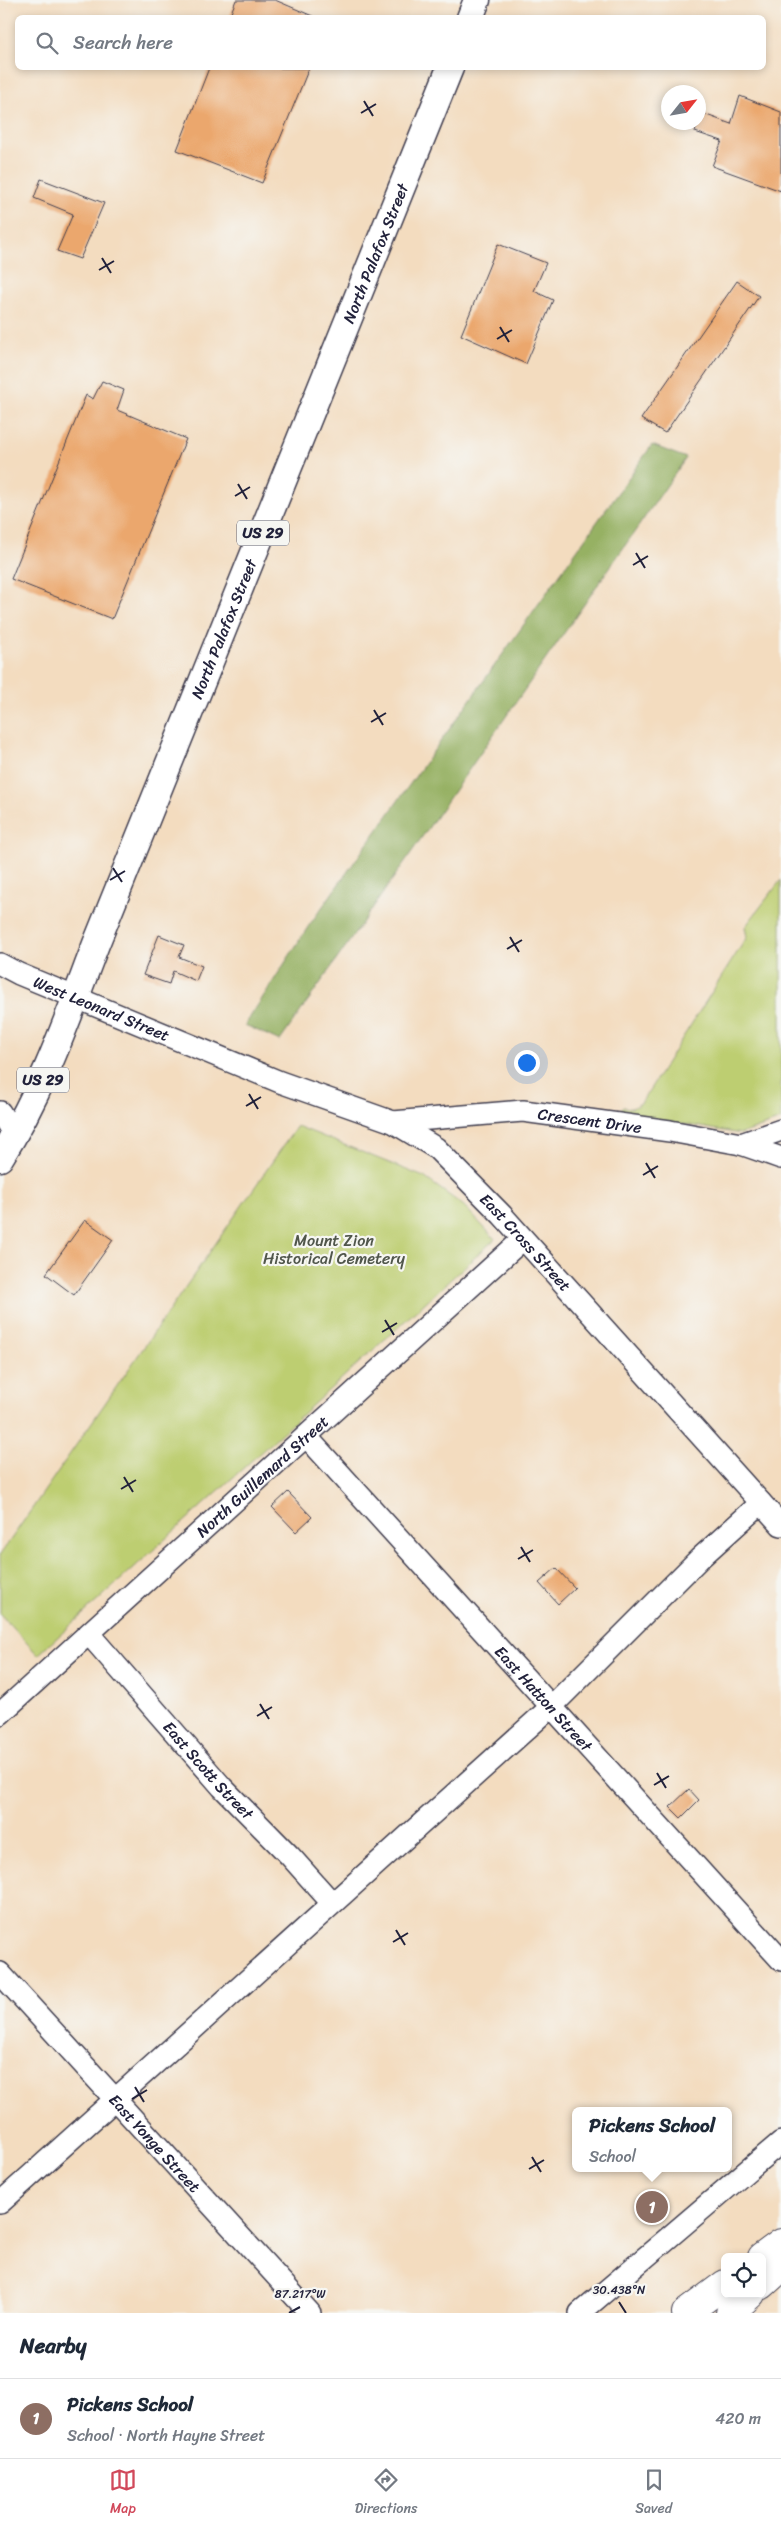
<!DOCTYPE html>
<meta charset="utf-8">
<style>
:root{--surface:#fff;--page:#f6f6f7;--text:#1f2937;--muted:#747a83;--line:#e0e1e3;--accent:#d1495b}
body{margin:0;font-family:Sriracha,sans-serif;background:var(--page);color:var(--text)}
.controls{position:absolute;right:15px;bottom:15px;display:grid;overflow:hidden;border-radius:8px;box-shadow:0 2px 8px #0003}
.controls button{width:45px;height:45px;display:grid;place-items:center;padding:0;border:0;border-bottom:1px solid var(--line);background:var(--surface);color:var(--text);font:25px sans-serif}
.compass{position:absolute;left:661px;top:85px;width:45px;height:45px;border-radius:50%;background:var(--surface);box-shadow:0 2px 8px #0003;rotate:59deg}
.you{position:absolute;left:526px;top:1062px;width:18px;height:18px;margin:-12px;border:4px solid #fff;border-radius:50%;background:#1a73e8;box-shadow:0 0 0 8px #1a73e833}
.badge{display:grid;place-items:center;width:32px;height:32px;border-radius:50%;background:var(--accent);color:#fff;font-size:16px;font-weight:700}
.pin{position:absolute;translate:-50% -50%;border:2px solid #fff;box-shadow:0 1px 5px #0006}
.popup{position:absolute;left:572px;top:2107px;width:160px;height:65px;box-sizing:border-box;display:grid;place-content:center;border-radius:8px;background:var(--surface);filter:drop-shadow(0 1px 4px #0005);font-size:16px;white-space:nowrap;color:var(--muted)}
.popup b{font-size:19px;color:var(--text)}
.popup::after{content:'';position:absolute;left:50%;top:100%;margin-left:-10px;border:10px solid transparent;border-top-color:var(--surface)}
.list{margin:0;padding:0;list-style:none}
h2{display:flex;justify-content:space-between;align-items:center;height:65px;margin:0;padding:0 20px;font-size:21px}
h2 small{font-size:16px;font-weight:400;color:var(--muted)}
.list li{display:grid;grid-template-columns:32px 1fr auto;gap:15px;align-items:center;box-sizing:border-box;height:80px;padding:0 20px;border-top:1px solid var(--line)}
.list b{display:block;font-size:19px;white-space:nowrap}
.list p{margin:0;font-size:16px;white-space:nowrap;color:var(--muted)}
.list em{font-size:16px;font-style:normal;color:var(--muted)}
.icon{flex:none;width:28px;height:28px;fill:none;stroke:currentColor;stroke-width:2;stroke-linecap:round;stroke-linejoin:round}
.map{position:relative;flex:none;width:781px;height:2313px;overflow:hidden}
.search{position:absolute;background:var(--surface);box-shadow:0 2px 8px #0003;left:15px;right:15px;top:15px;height:55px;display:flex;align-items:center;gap:12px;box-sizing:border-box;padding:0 18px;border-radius:8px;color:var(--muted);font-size:19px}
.sheet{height:145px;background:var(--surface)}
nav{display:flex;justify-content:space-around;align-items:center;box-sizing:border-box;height:70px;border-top:1px solid var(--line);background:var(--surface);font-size:14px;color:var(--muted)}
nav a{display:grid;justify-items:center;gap:2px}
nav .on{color:var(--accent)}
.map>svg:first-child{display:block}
</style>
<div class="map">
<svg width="781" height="2313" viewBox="0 0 781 2313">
<rect width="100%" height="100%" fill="#f6f6f2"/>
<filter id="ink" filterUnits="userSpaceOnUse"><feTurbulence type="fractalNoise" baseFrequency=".02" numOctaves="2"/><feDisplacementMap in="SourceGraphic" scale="10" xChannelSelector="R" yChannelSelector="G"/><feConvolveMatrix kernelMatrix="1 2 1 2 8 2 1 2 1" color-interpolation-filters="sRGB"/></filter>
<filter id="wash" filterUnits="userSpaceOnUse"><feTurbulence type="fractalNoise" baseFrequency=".0096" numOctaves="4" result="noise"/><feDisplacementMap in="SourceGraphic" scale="20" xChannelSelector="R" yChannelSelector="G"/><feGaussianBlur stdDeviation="1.12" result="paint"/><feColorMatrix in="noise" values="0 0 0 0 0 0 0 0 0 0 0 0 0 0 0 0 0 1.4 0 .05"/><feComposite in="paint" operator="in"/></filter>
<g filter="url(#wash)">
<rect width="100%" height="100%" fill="#f3dcbf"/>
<g fill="#bdce71" stroke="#707856">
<polygon points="781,880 781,1120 741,1134 619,1113 623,1107 632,1108 641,1103 747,937 745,927"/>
<polygon points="297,1126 424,1177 464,1206 495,1239 38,1655 0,1614 0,1555"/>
</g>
<polygon fill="#96b163" stroke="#5c6a4f" points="652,445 686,458 280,1041 245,1025 308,927"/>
<g id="blocks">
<g fill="#eba76d">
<polygon points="236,0 275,0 317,18 229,18"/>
<polygon points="209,68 309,68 262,183 177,150"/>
<polygon points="740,96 781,112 781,191 712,166 722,141 695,132 701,113 731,124"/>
<polygon points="41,179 104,203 80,259 57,251 73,214 34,198"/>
<polygon points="498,244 546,263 534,291 553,300 526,364 461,335"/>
<polygon points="737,281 759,296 665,433 641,419"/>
<polygon points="102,381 124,390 117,410 186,439 112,619 11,579 86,395 93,399"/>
<polygon points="159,935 184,945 179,957 202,966 196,981 173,971 169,984 143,975"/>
<polygon points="85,1220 113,1240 74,1295 46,1274"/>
<polygon points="288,1492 312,1517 296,1532 272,1507"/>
<polygon points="556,1568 575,1588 558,1604 539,1583"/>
<polygon points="689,1789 699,1800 681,1818 670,1807"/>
</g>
</g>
</g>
<g filter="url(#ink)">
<use href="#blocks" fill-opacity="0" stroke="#413e4f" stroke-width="1"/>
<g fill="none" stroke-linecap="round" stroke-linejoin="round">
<g stroke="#413e4f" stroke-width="24">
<g id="minor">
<path id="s1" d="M0,964L19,974L280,1082L393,1122L436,1148L502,1215L781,1525"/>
<polyline points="0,1112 14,1135"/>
<path id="s2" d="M393,1122L523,1111L670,1131L741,1144L781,1158"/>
<polyline points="741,1144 781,1130"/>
<path id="s3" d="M306,1436L781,1960"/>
<path id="s4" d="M89,1634L222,1787L290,1856L332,1903"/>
<path id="s5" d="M0,1714L523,1239"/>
<path id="s6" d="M0,1973L310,2313"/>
<polyline points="0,2203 551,1707 699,1559 761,1503"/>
<polyline points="580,2313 781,2142"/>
</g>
</g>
<g stroke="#413e4f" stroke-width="29">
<g id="major">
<polyline points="470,18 477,0"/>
<path id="s7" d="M0,1158C43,1091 68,1017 96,944L450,68"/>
</g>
</g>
<g stroke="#413e4f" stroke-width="30">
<g id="highway">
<polyline points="762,2257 781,2243"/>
<polyline points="762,2285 781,2268"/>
<polyline points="686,2313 725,2284"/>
<polyline points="730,2313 751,2294"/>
</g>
</g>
<use href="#minor" stroke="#fff" stroke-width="21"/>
<use href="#major" stroke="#fff" stroke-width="26"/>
<use href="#highway" stroke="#fff" stroke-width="28"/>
</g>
</g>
<path fill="none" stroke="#22223b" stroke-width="2" d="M364,101L373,116M361,113L376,104M102,258L111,273M99,270L114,261M500,327L509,342M497,339L512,330M238,484L247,499M235,496L250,487M636,553L645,568M633,565L648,556M374,710L383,725M371,722L386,713M113,868L122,882M110,880L125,871M510,937L519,952M507,949L522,940M249,1094L258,1109M246,1106L261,1097M646,1163L655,1178M643,1175L658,1166M385,1320L394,1335M382,1332L397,1323M124,1477L133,1492M121,1489L136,1480M521,1547L530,1562M518,1559L533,1550M260,1704L269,1719M257,1716L272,1707M657,1773L666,1788M654,1785L669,1776M396,1930L405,1945M393,1942L408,1933M135,2087L144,2102M132,2099L147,2090M532,2157L541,2172M529,2169L544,2160M619,2302L626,2313M289,2313L300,2307"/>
<g text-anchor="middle" stroke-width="4.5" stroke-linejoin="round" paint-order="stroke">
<g fill="#f6f6f2" stroke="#626272" stroke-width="1">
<rect x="237" y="520.5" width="52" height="25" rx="4"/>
<rect x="17" y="1067.5" width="52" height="25" rx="4"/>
</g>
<g font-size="15" font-weight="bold" fill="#22223b">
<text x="263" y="538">US 29</text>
<text x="43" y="1085">US 29</text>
</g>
<g font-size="16" fill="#22223b" stroke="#f6f6f2">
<text dy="6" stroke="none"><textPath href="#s7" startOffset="980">North Palafox Street</textPath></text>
<text dy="6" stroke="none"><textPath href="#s7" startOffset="575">North Palafox Street</textPath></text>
<text dy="6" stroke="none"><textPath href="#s1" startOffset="111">West Leonard Street</textPath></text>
<text dy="6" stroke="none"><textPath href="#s2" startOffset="198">Crescent Drive</textPath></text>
<text dy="6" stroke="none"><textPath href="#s1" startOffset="604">East Cross Street</textPath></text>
<text dy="6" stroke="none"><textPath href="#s5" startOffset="354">North Guillemard Street</textPath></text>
<text dy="6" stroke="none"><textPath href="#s3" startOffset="354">East Hatton Street</textPath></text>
<text dy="6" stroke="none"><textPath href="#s4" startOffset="181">East Scott Street</textPath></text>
<text dy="6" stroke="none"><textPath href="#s6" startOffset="230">East Yonge Street</textPath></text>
</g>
<g font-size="16" fill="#50564b" stroke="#f6f6f2">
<text x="334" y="1246">Mount Zion<tspan x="334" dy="18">Historical Cemetery</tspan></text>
</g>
</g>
<g font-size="12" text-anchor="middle" fill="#22223b" stroke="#f6f6f2" stroke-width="4.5" stroke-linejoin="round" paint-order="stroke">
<text x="619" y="2294">30.438°N</text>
<text x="300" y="2298">87.217°W</text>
</g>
</svg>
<div class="controls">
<button><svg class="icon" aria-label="locate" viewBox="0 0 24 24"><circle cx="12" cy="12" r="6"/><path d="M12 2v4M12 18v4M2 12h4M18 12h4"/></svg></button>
</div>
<svg class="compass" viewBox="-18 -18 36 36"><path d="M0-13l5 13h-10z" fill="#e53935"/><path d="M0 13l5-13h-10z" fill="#747a83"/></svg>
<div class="you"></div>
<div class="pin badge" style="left:652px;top:2207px;background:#8d6e63">1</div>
<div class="popup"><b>Pickens School</b>School</div>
<div class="search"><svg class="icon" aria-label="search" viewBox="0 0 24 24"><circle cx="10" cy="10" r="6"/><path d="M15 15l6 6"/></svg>Search here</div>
</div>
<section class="sheet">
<h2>Nearby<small></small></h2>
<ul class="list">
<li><span class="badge" style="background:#8d6e63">1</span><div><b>Pickens School</b><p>School · North Hayne Street</p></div><em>420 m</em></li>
</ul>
</section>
<nav>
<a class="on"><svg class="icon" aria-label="map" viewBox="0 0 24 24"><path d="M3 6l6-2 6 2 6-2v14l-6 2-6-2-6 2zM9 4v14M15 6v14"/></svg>Map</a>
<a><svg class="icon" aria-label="directions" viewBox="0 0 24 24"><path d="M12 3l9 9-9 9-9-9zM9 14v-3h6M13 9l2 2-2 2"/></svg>Directions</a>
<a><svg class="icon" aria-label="saved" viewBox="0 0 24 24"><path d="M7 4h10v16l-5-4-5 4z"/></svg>Saved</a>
</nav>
